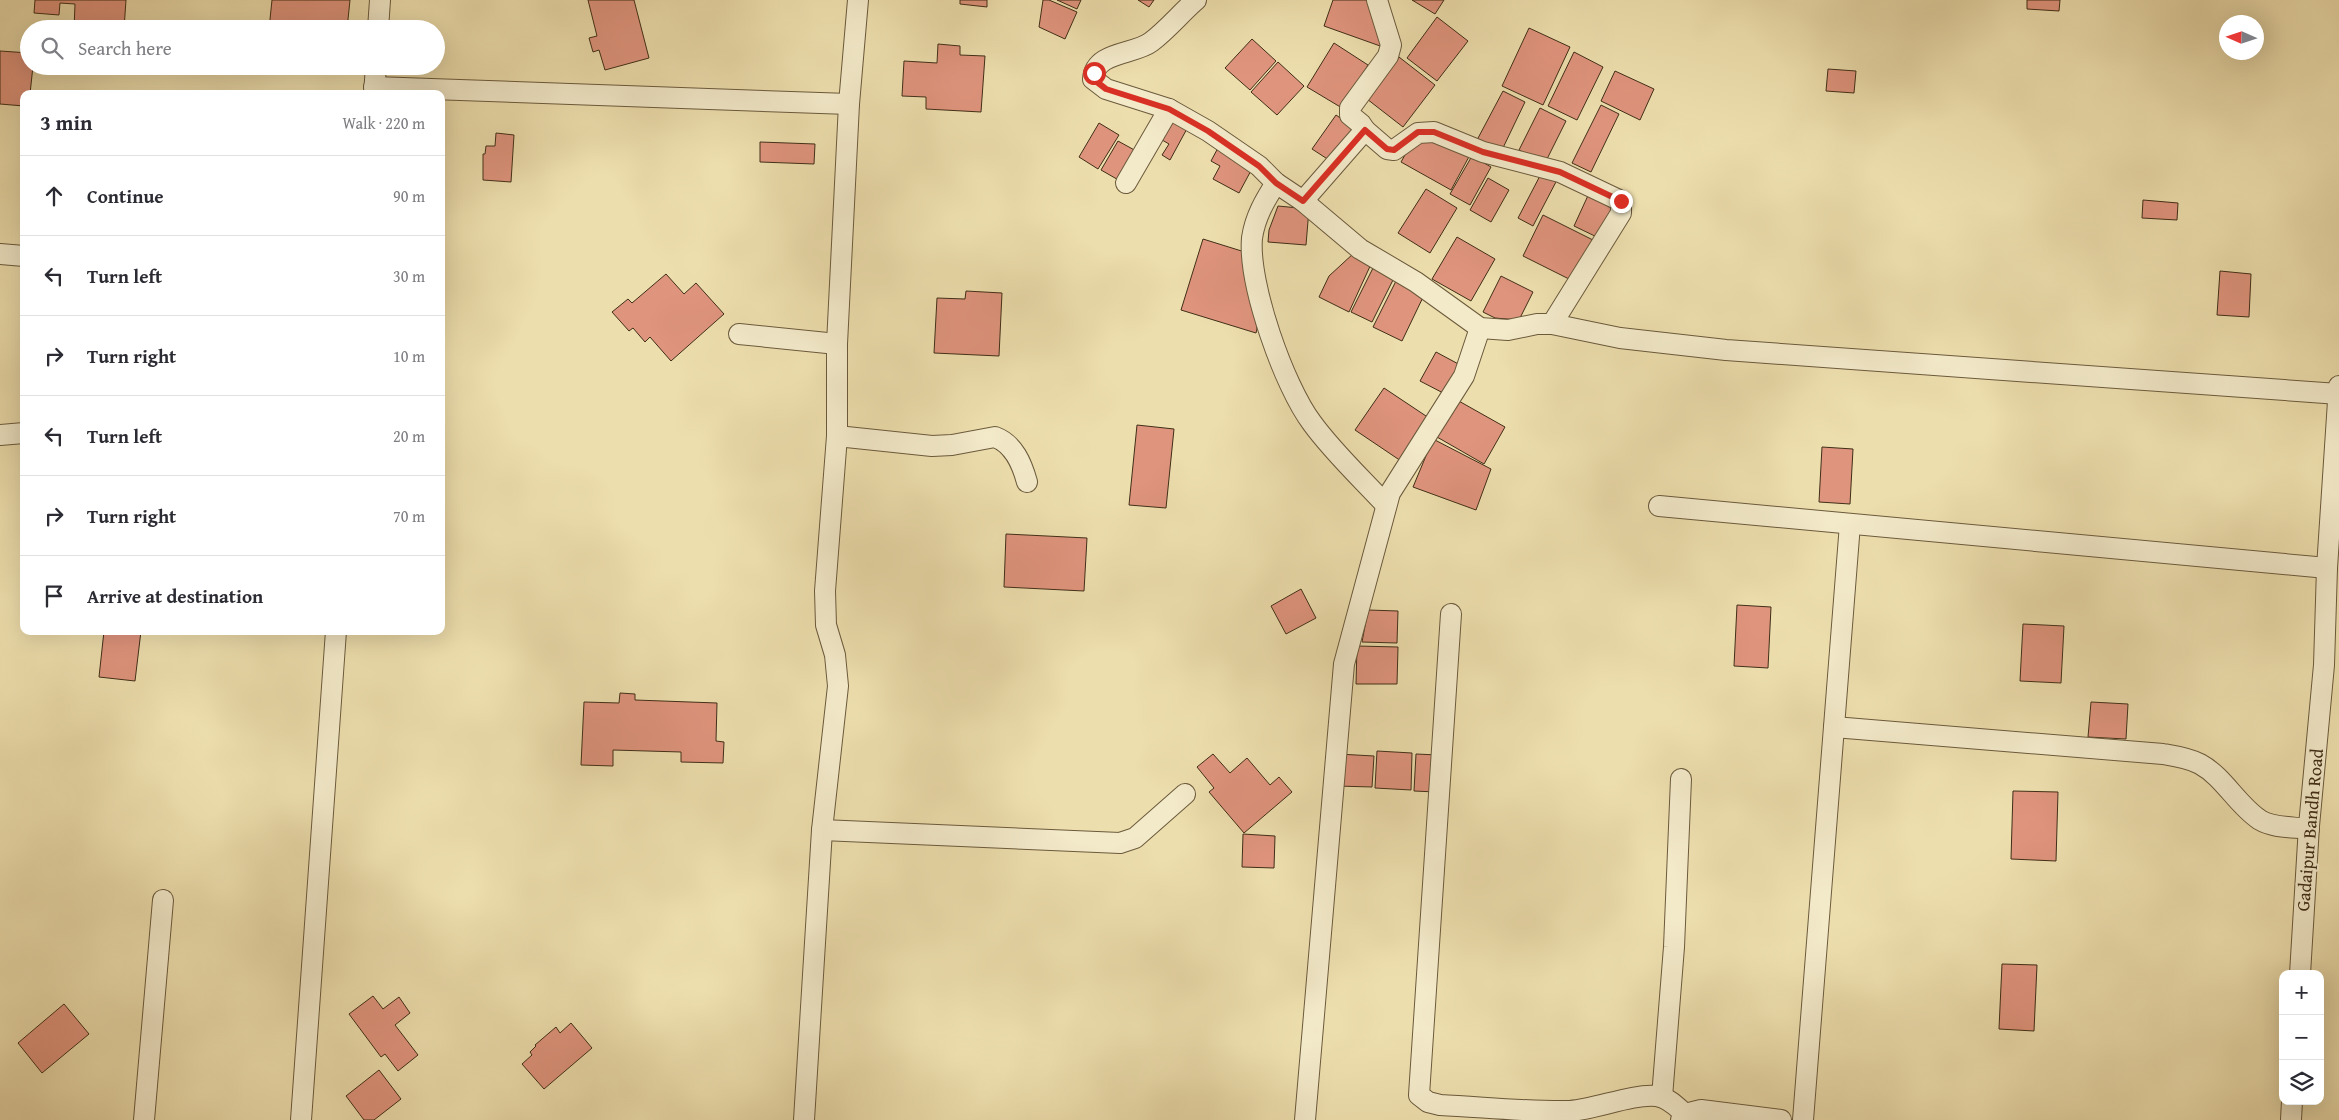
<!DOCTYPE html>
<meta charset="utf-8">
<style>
:root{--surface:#fff;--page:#f2f2f3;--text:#2b2b33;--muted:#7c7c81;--line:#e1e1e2}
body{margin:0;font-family:"Gentium Book Plus",serif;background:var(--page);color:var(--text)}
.controls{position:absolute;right:15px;bottom:15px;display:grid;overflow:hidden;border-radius:10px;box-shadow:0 5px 20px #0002}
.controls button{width:45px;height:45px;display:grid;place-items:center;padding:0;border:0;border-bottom:1px solid var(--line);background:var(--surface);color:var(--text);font:25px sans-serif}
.compass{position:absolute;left:2219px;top:15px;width:45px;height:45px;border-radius:50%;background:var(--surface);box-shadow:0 5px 20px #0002;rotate:273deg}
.stop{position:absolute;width:15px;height:15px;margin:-11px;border:4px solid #d93025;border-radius:50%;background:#fff}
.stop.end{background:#d93025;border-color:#fff;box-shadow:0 1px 5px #0008}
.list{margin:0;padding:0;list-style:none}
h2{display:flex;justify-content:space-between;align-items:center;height:65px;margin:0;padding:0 20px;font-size:21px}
h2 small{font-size:16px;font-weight:400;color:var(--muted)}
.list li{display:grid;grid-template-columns:32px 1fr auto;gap:15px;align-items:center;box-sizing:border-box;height:80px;padding:0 20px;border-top:1px solid var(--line)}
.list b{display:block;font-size:19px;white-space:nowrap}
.list em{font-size:16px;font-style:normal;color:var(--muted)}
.icon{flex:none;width:28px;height:28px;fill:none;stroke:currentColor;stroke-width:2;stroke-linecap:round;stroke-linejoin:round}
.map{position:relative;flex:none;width:2339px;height:1120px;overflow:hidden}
.search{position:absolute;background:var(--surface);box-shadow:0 5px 20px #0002;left:20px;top:20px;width:425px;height:55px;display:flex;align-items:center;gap:12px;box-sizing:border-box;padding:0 18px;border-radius:28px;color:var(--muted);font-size:19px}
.panel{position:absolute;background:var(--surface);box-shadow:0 5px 20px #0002;left:20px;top:90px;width:425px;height:545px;border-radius:10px}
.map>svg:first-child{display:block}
</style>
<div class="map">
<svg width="2339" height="1120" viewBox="0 0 2339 1120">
<rect width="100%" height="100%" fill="#eddead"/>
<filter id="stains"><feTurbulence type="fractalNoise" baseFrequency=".004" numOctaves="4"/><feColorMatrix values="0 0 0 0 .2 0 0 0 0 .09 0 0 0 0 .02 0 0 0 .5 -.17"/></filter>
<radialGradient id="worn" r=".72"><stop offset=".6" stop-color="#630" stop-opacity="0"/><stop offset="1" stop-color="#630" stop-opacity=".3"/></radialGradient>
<g fill="#df947d" stroke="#402e17">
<polygon points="35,0 126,0 124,29 74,29 75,4 60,3 59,15 34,13"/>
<polygon points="272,0 350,0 347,29 269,29"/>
<polygon points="588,0 634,0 649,58 605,70 599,50 593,52 589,38 597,36"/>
<polygon points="960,0 987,0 987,7 960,4"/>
<polygon points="1043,0 1049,0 1077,12 1065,39 1039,27"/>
<polygon points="1057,0 1081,0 1077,9"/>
<polygon points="1138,0 1154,0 1149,7"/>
<polygon points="1333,0 1371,0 1383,47 1324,26"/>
<polygon points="1412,0 1444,0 1435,14"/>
<polygon points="2027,0 2060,0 2059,11 2027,9"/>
<polygon points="1437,17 1468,41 1437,81 1407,58"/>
<polygon points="1529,28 1570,47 1543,105 1502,86"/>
<polygon points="1252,39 1276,61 1250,90 1225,68"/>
<polygon points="1334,43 1368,65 1342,108 1307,87"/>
<polygon points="938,44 960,46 960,55 985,56 981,112 926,109 926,97 902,96 904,61 937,63"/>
<polygon points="0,51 29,53 29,66 33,66 30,94 24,94 24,106 0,104"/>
<polygon points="1574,52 1603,67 1577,120 1548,106"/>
<polygon points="1399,57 1435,85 1403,127 1367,99"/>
<polygon points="1278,62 1304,86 1277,115 1251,92"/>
<polygon points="1828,69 1856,71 1854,93 1826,91"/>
<polygon points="1615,71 1654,89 1640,120 1601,101"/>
<polygon points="1503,91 1525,102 1501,152 1477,140"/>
<polygon points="1601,105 1619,114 1591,172 1572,163"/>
<polygon points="1540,108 1566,121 1545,163 1519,150"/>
<polygon points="1169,114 1189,125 1170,160 1162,155 1169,144 1157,137"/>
<polygon points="1336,115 1355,128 1332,162 1312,149"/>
<polygon points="1099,123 1119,135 1098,169 1079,157"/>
<polygon points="496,133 514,135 511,182 483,180 483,154 485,154 486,146 495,146"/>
<polygon points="1434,133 1471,153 1451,190 1401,162 1415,137"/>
<polygon points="1118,141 1138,152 1122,182 1101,170"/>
<polygon points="760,142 815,144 814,164 760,162"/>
<polygon points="1219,146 1254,165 1239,193 1213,179 1220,166 1211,161"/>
<polygon points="1472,156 1491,167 1470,205 1450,194"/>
<polygon points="1543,170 1558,178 1533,226 1518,218"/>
<polygon points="1488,178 1509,190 1491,222 1470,210"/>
<polygon points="1426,189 1457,208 1430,253 1398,233"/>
<polygon points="1591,189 1618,202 1601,239 1574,226"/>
<polygon points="2143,200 2178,203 2177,220 2142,218"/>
<polygon points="1278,206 1309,209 1306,245 1268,242 1269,230"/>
<polygon points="1543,215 1593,240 1573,281 1523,256"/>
<polygon points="1457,237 1495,259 1471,301 1432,279"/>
<polygon points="1203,239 1248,253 1257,329 1256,333 1181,310"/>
<polygon points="1354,253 1372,262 1349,312 1319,297 1329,276"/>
<polygon points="1374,266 1395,276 1372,322 1351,312"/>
<polygon points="2220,271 2251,274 2249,317 2217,315"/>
<polygon points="666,274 684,294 696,283 724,314 671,361 650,337 645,342 633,328 629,331 612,312 628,299 632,303"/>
<polygon points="1501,276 1533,292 1519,320 1495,318 1483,312"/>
<polygon points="1398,277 1426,291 1402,341 1373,327"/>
<polygon points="966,291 1002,293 999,356 934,353 937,298 965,299"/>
<polygon points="1436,352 1464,367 1449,396 1420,381"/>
<polygon points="1384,388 1429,418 1401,461 1355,430"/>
<polygon points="1457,400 1505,427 1484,464 1437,437"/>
<polygon points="1137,425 1174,429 1166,508 1129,505"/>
<polygon points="1433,439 1491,469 1476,510 1413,487"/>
<polygon points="1822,447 1853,449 1850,504 1819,502"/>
<polygon points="1006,534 1087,538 1084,591 1004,587"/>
<polygon points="1301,589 1316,618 1286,634 1271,606"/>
<polygon points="1737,605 1771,607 1768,668 1734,666"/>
<polygon points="1368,610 1398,611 1397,643 1362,642"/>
<polygon points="2023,624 2064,626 2061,683 2020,681"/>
<polygon points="104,631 141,631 135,681 99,677"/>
<polygon points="1357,646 1398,647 1397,684 1356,684"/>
<polygon points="620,693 635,694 635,700 717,703 716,741 724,742 723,763 681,762 681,752 613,750 613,766 581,765 584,702 619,703"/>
<polygon points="2091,702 2128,704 2126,739 2088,737"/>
<polygon points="1377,751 1412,753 1411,790 1375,788"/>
<polygon points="1213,754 1230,773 1247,758 1270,785 1279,777 1292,792 1244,833 1209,792 1214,788 1197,767"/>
<polygon points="1338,754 1374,756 1372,787 1337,786"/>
<polygon points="1416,754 1438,755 1436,792 1414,791"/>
<polygon points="2013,791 2058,792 2056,861 2011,859"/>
<polygon points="1243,834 1275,836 1274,868 1242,867"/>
<polygon points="2002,964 2037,965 2034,1031 1999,1029"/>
<polygon points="373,996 383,1009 399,997 410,1013 395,1025 418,1055 398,1071 385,1054 381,1057 349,1014"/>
<polygon points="64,1004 89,1034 42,1073 18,1043"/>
<polygon points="571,1023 592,1048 544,1089 522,1064 532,1055 530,1052 536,1046 535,1045 556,1027 560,1033"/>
<polygon points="379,1070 401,1099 374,1120 364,1120 346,1096"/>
</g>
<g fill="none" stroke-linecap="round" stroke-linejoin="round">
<g stroke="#6b5a3c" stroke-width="22">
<g id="minor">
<path d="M1196,0C1181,13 1167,30 1151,42C1134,55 1095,51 1093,79L1106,89L1169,109L1208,131L1259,166L1276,183L1303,201L1360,249L1416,282L1480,328L1508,330L1537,324H1552L1620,338L1726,350L2339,394"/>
<polyline points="378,29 380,0"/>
<polyline points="374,87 849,104"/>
<polyline points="374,94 376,66"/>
<polyline points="1365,130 1387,149 1394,150 1418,133 1434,132 1483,152 1560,172 1621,201 1621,213 1552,324"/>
<polyline points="1126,183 1169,109"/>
<path d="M1276,183C1265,200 1255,217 1252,238C1248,284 1284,386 1312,423C1333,452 1361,478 1386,505"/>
<polyline points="1303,201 1365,130 1361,124 1350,115 1350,108 1388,56 1391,45 1377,0"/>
<polyline points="0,254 24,256"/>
<polyline points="739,334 837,344"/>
<polyline points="0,435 24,433"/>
<path d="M837,436L932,446L952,445L995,437C1014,444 1022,464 1027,482"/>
<polyline points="1659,506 2327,568"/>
<path d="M1451,614L1419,1095L1428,1102L1440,1105C1483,1107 1527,1112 1570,1111C1597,1109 1631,1094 1656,1096C1668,1097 1677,1107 1685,1114"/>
<path d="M1834,727L2163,754C2175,756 2189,758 2200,764C2224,777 2237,805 2260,820C2273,828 2293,827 2309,829"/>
<polyline points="822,830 1120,843 1135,838 1185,794"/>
<polyline points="2300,974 2309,826 2324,665 2327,568 2339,386"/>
<polyline points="1662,1097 1674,947 1681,779"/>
<polyline points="144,1120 163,900"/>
<polyline points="301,1120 336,631"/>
<polyline points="804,1120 822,830 838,686 835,655 826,625 825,591 837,436 837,344 849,104 858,0"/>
<polyline points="1305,1120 1344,664 1390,493 1464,376 1480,328"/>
<polyline points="1681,1120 1685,1114 1701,1110 1781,1120"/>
<polyline points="1803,1120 1850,524"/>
<polyline points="2291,1120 2292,1101"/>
</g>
</g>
<use href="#minor" stroke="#f3eaca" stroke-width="20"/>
</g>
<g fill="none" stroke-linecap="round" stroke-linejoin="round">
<polyline stroke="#d93025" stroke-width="6" points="1094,73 1093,79 1106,89 1169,109 1208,131 1259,166 1276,183 1303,201 1365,130 1387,149 1394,150 1418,132 1434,132 1483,152 1560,172 1621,201"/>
</g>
<g text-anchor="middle" stroke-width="4" stroke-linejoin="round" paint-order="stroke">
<g font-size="18" fill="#402e17" stroke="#f3eaca">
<text transform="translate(2310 830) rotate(-85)" y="6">Gadaipur Bandh Road</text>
</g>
</g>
<rect width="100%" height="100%" filter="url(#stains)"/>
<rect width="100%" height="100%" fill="url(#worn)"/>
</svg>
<div class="controls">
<button>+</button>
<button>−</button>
<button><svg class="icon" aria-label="layers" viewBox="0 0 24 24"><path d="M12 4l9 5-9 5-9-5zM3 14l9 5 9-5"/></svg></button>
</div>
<svg class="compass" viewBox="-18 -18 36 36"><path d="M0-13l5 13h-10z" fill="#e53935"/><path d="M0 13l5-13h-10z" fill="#7c7c81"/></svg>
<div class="stop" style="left:1094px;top:73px"></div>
<div class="stop end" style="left:1621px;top:201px"></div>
<div class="search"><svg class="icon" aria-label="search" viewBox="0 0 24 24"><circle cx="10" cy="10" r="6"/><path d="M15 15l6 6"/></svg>Search here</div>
<section class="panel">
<h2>3 min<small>Walk · 220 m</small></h2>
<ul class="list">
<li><svg class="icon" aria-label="ahead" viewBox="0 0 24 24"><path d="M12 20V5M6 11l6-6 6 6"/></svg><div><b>Continue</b></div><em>90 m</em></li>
<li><svg class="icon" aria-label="left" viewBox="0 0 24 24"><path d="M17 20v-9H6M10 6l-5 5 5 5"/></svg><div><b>Turn left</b></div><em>30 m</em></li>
<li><svg class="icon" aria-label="right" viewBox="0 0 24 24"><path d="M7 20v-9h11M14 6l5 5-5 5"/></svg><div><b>Turn right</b></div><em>10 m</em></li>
<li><svg class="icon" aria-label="left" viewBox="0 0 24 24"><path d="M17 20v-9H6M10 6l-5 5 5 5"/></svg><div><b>Turn left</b></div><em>20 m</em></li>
<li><svg class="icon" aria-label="right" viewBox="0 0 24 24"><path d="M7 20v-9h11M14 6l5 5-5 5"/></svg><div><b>Turn right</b></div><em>70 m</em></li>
<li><svg class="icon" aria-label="arrive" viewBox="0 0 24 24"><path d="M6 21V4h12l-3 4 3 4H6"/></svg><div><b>Arrive at destination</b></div></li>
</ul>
</section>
</div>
